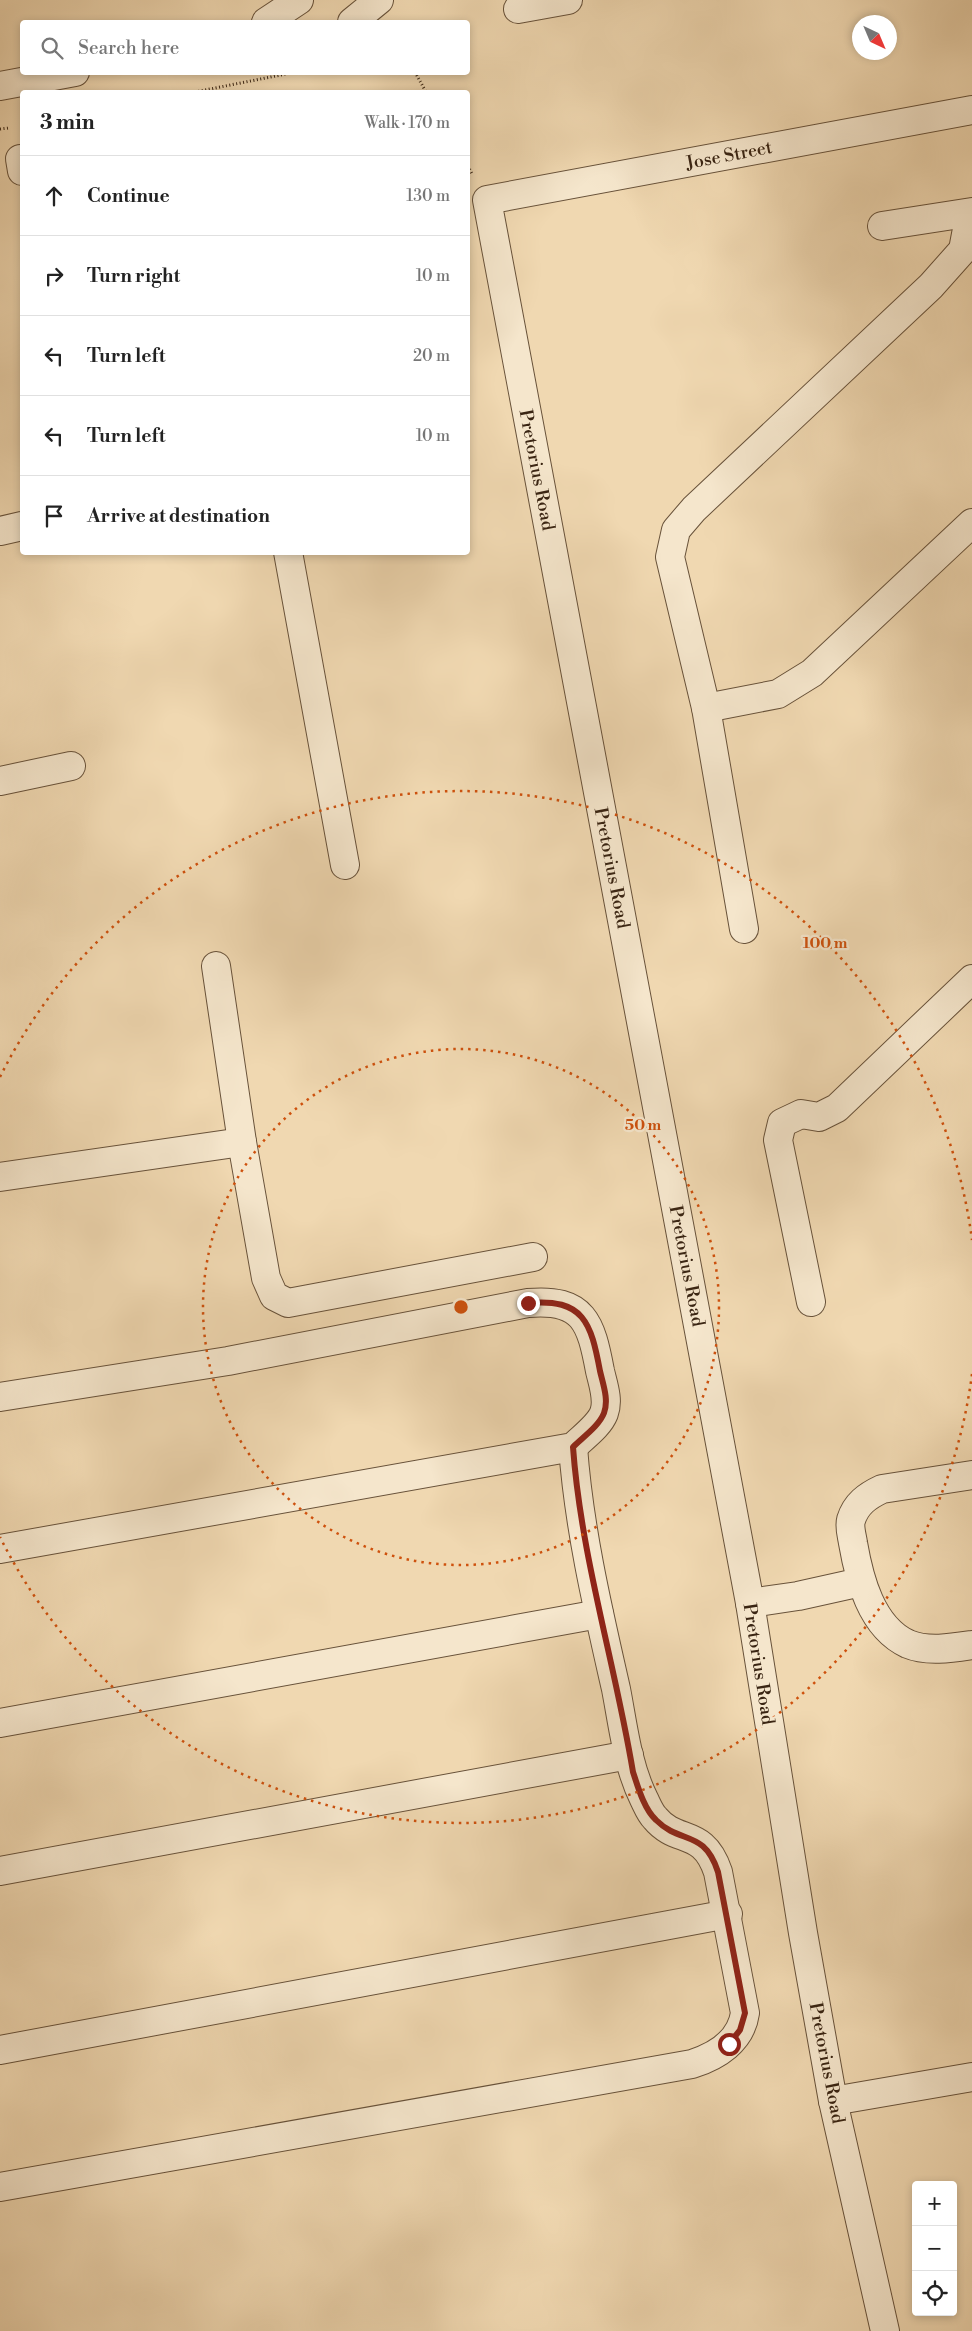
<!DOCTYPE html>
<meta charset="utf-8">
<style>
:root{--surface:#fff;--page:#f2f2f2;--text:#222;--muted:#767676;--line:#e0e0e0}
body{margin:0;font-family:"Libre Bodoni",serif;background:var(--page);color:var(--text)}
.controls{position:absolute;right:15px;bottom:15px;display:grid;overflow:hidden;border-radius:5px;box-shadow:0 2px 8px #0003}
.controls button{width:45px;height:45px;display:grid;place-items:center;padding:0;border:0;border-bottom:1px solid var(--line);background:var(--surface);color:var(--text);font:25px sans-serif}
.compass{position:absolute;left:852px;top:15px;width:45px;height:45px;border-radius:50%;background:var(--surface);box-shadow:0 2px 8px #0003;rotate:136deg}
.stop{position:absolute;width:15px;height:15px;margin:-11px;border:4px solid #8f2418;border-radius:50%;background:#fff}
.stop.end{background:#8f2418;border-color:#fff;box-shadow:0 1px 5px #0008}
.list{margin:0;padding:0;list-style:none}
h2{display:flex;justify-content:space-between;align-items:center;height:65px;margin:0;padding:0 20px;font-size:21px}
h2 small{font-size:16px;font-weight:400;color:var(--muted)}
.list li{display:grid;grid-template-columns:32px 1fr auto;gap:15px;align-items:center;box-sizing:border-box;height:80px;padding:0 20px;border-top:1px solid var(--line)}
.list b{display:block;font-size:19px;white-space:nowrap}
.list em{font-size:16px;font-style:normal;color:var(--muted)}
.icon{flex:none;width:28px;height:28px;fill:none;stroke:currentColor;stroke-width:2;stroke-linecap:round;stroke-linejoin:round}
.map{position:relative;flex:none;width:972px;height:2331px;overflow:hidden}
.search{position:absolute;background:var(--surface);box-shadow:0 2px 8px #0003;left:20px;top:20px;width:450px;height:55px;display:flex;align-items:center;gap:12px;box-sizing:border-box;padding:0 18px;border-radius:5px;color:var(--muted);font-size:19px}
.panel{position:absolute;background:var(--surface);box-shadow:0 2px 8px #0003;left:20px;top:90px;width:450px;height:465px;border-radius:5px}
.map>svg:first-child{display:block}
</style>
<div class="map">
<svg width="972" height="2331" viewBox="0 0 972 2331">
<rect width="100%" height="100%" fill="#f0d8b1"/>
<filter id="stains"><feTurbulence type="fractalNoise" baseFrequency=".004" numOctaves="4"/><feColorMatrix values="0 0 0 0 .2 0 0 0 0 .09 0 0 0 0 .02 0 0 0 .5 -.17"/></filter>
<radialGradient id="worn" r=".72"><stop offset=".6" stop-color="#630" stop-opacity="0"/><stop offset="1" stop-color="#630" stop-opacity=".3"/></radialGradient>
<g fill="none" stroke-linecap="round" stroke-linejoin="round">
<g stroke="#68523a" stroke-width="30">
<g id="minor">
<polyline points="518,9 568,0"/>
<polyline points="266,22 299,0"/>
<polyline points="352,22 379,0"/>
<polyline points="0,86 75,72"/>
<polyline points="20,159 22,171"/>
<polyline points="882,226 972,212"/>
<polyline points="0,531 22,526"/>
<polyline points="288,552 345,865"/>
<polyline points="706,708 778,694 812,673 972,523"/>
<polyline points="0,781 71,766"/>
<polyline points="744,929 706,708 670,557 676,530 694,509 931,286 963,250 970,213"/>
<polyline points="216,966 242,1142 266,1278 274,1296 288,1303 533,1257"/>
<polyline points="0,1177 242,1142"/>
<polyline points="811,1302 778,1140 782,1123 801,1114 819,1117 837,1108 972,979"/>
<path d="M0,1397L228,1361L528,1303C584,1298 591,1323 600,1371C603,1384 609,1400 604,1413C599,1426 583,1437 573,1447L0,1549"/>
<path d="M972,1475L882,1489C867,1496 856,1504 851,1520C849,1527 852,1536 853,1543C859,1578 871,1627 908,1644C927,1652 952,1648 972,1645"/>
<polyline points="750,1603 798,1596 861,1582"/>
<polyline points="0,1723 599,1614"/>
<polyline points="0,1871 629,1755"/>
<polyline points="0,2050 728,1914"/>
<polyline points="833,2101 972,2077"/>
<path d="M0,2187L692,2064C717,2056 741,2041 745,2013L718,1872C703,1827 677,1845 655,1818C650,1813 647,1805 644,1799C627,1765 623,1725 616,1689C598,1610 579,1529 573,1447"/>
<polyline points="885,2331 833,2101 803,1933 750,1603 487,200 972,110"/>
</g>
</g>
<g stroke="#3a2513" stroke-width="3" stroke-dasharray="1 2.5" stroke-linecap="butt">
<polyline points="415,72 426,92"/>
<polyline points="195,92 296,72"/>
<polyline points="0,129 9,128"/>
<polyline points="468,166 472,174"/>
</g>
<use href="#minor" stroke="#f5e6cc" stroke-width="28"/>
</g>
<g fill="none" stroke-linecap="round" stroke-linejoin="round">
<path stroke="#8f2418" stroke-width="6" d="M528,1303C584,1298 591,1323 600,1371C603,1384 609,1400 604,1413C599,1426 583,1437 573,1447C581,1557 615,1663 633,1772C638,1787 644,1809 656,1820C681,1845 704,1829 718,1872L745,2013L740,2030L729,2044"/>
</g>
<g fill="none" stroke="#ce510d" stroke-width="2.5" stroke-dasharray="2.5 5">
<circle cx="461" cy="1307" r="258"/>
<path d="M972 1374A515 515 0 0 1 0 1537M0 1077A515 515 0 0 1 972 1240"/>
</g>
<g text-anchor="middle" stroke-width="4.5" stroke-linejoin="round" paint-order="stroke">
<g font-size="18" fill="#3a2513" stroke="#f5e6cc">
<text transform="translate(729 155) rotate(-11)" y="6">Jose Street</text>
<text transform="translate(537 470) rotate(79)" y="6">Pretorius Road</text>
<text transform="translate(612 868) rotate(79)" y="6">Pretorius Road</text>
<text transform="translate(687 1266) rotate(79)" y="6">Pretorius Road</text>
<text transform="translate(759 1664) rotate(81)" y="6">Pretorius Road</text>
<text transform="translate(827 2063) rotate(79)" y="6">Pretorius Road</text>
</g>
</g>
<circle cx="461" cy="1307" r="8" fill="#ce510d" stroke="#f5e6cc" stroke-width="2.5"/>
<g font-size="15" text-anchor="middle" font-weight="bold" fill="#ce510d" stroke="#f5e6cc" stroke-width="4.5" stroke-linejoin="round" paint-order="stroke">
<text x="825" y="948">100 m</text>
<text x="643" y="1130">50 m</text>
</g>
<rect width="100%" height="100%" filter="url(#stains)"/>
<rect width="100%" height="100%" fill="url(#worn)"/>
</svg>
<div class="controls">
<button>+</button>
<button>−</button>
<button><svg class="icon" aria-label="locate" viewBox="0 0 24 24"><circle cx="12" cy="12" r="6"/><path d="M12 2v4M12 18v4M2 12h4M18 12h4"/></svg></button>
</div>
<svg class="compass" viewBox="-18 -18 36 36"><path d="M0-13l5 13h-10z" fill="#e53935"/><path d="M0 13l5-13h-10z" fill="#767676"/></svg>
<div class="stop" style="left:729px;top:2044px"></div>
<div class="stop end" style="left:528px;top:1303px"></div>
<div class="search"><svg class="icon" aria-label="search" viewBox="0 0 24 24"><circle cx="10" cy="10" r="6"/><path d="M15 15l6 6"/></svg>Search here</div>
<section class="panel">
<h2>3 min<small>Walk · 170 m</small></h2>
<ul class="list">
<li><svg class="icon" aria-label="ahead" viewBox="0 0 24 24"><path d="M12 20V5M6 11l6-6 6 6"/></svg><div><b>Continue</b></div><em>130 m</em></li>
<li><svg class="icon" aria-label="right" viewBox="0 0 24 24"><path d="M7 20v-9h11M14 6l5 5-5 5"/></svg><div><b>Turn right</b></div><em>10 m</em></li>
<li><svg class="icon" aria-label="left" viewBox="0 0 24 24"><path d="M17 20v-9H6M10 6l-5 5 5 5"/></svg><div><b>Turn left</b></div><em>20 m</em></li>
<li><svg class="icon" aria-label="left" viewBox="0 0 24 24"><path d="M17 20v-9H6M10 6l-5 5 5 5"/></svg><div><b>Turn left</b></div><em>10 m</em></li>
<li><svg class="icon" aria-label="arrive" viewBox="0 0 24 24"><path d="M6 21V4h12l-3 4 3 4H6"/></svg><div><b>Arrive at destination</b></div></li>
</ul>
</section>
</div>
